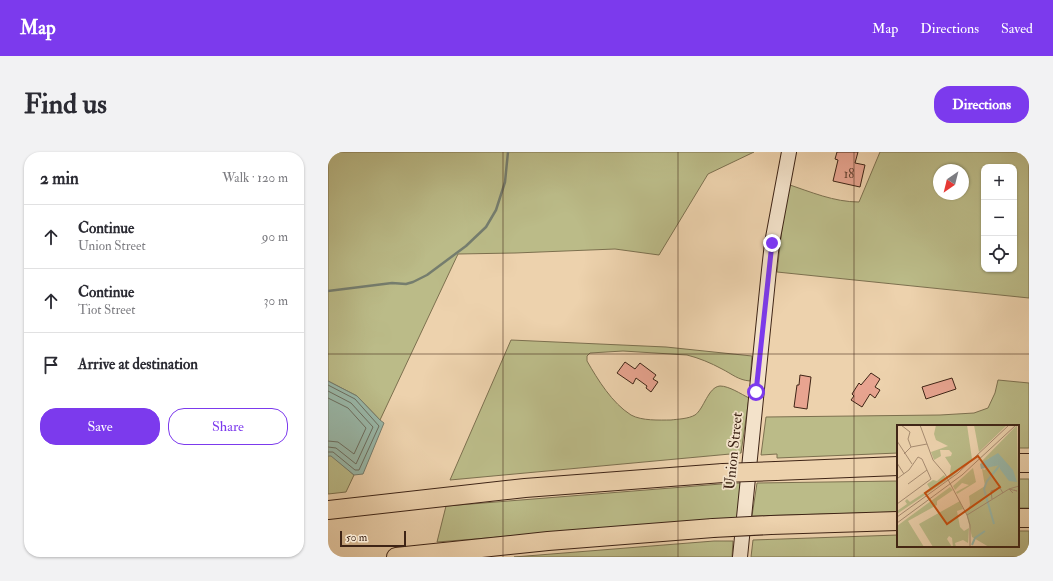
<!DOCTYPE html>
<meta charset="utf-8">
<style>
:root{--surface:#fff;--page:#f2f2f3;--text:#2b2b33;--muted:#7c7c81;--line:#e1e1e2;--accent:#7c3aed}
body{margin:0;font-family:"IM FELL Double Pica",serif;background:var(--page);color:var(--text)}
.controls{position:absolute;right:12px;top:12px;display:grid;overflow:hidden;border-radius:8px;box-shadow:0 1px 3px #0004}
.controls button{width:36px;height:36px;display:grid;place-items:center;padding:0;border:0;border-bottom:1px solid var(--line);background:var(--surface);color:var(--text);font:20px sans-serif}
.compass{position:absolute;left:605px;top:12px;width:36px;height:36px;border-radius:50%;background:var(--surface);box-shadow:0 1px 3px #0004;rotate:215deg}
.scale{position:absolute;left:12px;bottom:10px;width:66px;box-sizing:border-box;padding-left:4px;border:2px solid #3e2416;border-top:0;font-size:11px;line-height:14px;white-space:nowrap;color:#3e2416;-webkit-text-stroke:3px #f3e2ca;paint-order:stroke}
.stop{position:absolute;width:12px;height:12px;margin:-9px;border:3px solid #7c3aed;border-radius:50%;background:#fff}
.stop.end{background:#7c3aed;border-color:#fff;box-shadow:0 1px 4px #0008}
.list{margin:0;padding:0;list-style:none}
h2{display:flex;justify-content:space-between;align-items:center;height:52px;margin:0;padding:0 16px;font-size:17px}
h2 small{font-size:13px;font-weight:400;color:var(--muted)}
.list li{display:grid;grid-template-columns:26px 1fr auto;gap:12px;align-items:center;box-sizing:border-box;height:64px;padding:0 16px;border-top:1px solid var(--line)}
.list b{display:block;font-size:15px;white-space:nowrap}
.list p{margin:0;font-size:13px;white-space:nowrap;color:var(--muted)}
.list em{font-size:13px;font-style:normal;color:var(--muted)}
.actions{display:flex;gap:8px;padding:12px 16px}
.actions a{flex:1;padding:9px 0;border:1px solid var(--accent);border-radius:16px;text-align:center;font-size:14px;color:var(--accent)}
.actions .main{background:var(--accent);color:#fff}
.icon{flex:none;width:22px;height:22px;fill:none;stroke:currentColor;stroke-width:2;stroke-linecap:round;stroke-linejoin:round}
.map{position:relative;flex:none;width:701px;height:405px;overflow:hidden;border-radius:16px}
header{display:flex;align-items:center;gap:24px;box-sizing:border-box;height:56px;padding:0 20px;background:var(--accent);color:#fff}
header strong{font-size:19px}
nav{display:flex;gap:22px;margin-inline-start:auto;font-size:14px}
.intro{display:flex;align-items:center;justify-content:space-between;box-sizing:border-box;height:96px;padding:0 24px}
h1{margin:0;font-size:28px}
.button{padding:10px 18px;border-radius:16px;background:var(--accent);color:#fff;font-size:14px;font-weight:700}
main{display:flex;gap:24px;padding:0 24px}
aside{flex:1;background:var(--surface);border-radius:16px;box-shadow:0 1px 3px #0004}
.map>svg:first-child{display:block}
</style>
<header>
<strong>Map</strong>
<nav><a>Map</a><a>Directions</a><a>Saved</a></nav>
</header>
<div class="intro"><h1>Find us</h1><a class="button">Directions</a></div>
<main>
<aside>
<h2>2 min<small>Walk · 120 m</small></h2>
<ul class="list">
<li><svg class="icon" aria-label="ahead" viewBox="0 0 24 24"><path d="M12 20V5M6 11l6-6 6 6"/></svg><div><b>Continue</b><p>Union Street</p></div><em>90 m</em></li>
<li><svg class="icon" aria-label="ahead" viewBox="0 0 24 24"><path d="M12 20V5M6 11l6-6 6 6"/></svg><div><b>Continue</b><p>Tiot Street</p></div><em>30 m</em></li>
<li><svg class="icon" aria-label="arrive" viewBox="0 0 24 24"><path d="M6 21V4h12l-3 4 3 4H6"/></svg><div><b>Arrive at destination</b></div></li>
</ul>
<div class="actions"><a class="main">Save</a><a>Share</a></div>
</aside>
<div class="map">
<svg width="701" height="405" viewBox="0 0 701 405">
<rect width="100%" height="100%" fill="#edd2ad"/>
<filter id="stains"><feTurbulence type="fractalNoise" baseFrequency=".005" numOctaves="4"/><feColorMatrix values="0 0 0 0 .2 0 0 0 0 .09 0 0 0 0 .02 0 0 0 .5 -.17"/></filter>
<radialGradient id="worn" r=".72"><stop offset=".6" stop-color="#630" stop-opacity="0"/><stop offset="1" stop-color="#630" stop-opacity=".3"/></radialGradient>
<g fill="#bb8" stroke="#7c704f" fill-rule="evenodd">
<polygon points="0,0 426,0 380,22 331,103 287,97 187,101 130,102 52,268 29,244 0,229"/>
<path d="M552,0H701V146L449,120L459,32C483,40 506,50 531,50ZM656,15H686V117H656ZM611,18H635V42H611Z"/>
<path d="M183,188L338,195L424,204L422,229C410,228 404,222 394,217C383,211 371,206 359,203L295,199L262,201L259,204V209C270,228 284,251 303,263C314,269 331,268 343,268C350,267 360,267 367,263C376,257 380,235 392,234C401,234 413,242 421,246L413,301L122,328Z"/>
<polygon points="670,228 701,231 701,296 690,296 690,274 570,274 570,301 449,306 449,302 433,303 438,265 612,263 646,261 660,256 667,241"/>
<polygon points="3,303 26,323 18,340 0,342 0,304"/>
<rect x="690" y="327" width="11" height="29"/>
<polygon points="570,329 570,360 424,364 429,331"/>
<polygon points="413,331 410,366 109,390 118,354 393,332"/>
<polygon points="690,379 701,379 701,405 423,405 425,388 570,383 570,394 690,394"/>
<polygon points="386,389 405,389 404,405 186,405"/>
</g>
<polygon fill="#99b8a9" stroke="#757d6e" points="0,229 29,244 52,268 56,271 35,322 26,323 3,304 0,304"/>
<g fill="none" stroke-linecap="round" stroke-linejoin="round">
<g stroke="#6c6e60" stroke-width="1">
<polyline points="0,233 27,247 51,274 31,318 27,318 5,300 0,300"/>
<polyline points="0,239 23,251 45,275 28,312 8,296 0,295"/>
<polyline points="0,246 20,256 38,276 26,302 10,290 0,289"/>
</g>
<polyline stroke="#757d6e" stroke-width="2.5" points="0,139 64,131 78,132 85,130 99,123 138,94 158,75 168,58 177,30 180,0"/>
</g>
<g fill="#e8a490" stroke="#3e2416">
<polygon points="509,0 530,0 527,11 537,13 532,35 505,29 510,8 507,7"/>
<polygon points="297,210 307,217 312,211 328,223 325,227 330,230 323,240 318,236 319,234 308,226 305,232 289,221"/>
<polygon points="543,221 552,227 547,235 552,238 547,246 542,242 534,255 523,248 526,244 524,242 531,231 533,233"/>
<polygon points="472,223 483,225 479,257 466,255 469,233 471,233"/>
<polygon points="624,226 628,237 598,247 594,235"/>
</g>
<g fill="none" stroke-linecap="round" stroke-linejoin="round">
<g stroke="#3e2416" stroke-width="16">
<polyline id="secondary" points="412,405 441,118 444,91 461,0"/>
</g>
<g stroke="#3e2416" stroke-width="20">
<g id="highway">
<polyline points="690,311 701,311"/>
<polyline points="448,319 570,314"/>
<polyline points="0,358 197,336 395,321"/>
<polyline points="690,366 701,366"/>
<polyline points="443,373 570,369"/>
<polyline points="68,405 220,389 385,376"/>
</g>
</g>
<use href="#secondary" stroke="#f3e2ca" stroke-width="14"/>
<use href="#highway" stroke="#edd2ad" stroke-width="18"/>
<g stroke="#3e2416" stroke-width="20" stroke-linecap="butt">
<g id="highway-bridge">
<polyline points="395,321 448,319"/>
<polyline points="385,376 443,373"/>
</g>
</g>
<use href="#highway-bridge" stroke="#edd2ad" stroke-width="18"/>
</g>
<g fill="none" stroke-linecap="round" stroke-linejoin="round">
<polyline stroke="#7c3aed" stroke-width="5" points="428,240 444,91"/>
</g>
<path fill="none" stroke="#3e2416" stroke-width="1" stroke-opacity="0.55" d="M175,0V405M350,0V405M526,0V405M0,202H701"/>
<g text-anchor="middle" stroke-width="3.5" stroke-linejoin="round" paint-order="stroke">
<g font-size="13" fill="#684434">
<text x="521" y="26">18</text>
</g>
<g font-size="15" fill="#3e2416" stroke="#f3e2ca">
<text transform="translate(405 299) rotate(-84)" y="5">Union Street</text>
</g>
</g>
<g transform="translate(569 273)">
<rect width="122" height="122" fill="#edd2ad"/>
<path d="M39,0H70L75,34L52,54L54,41L48,32L54,31L55,28L52,25H43L44,31L37,35L34,27L51,21L39,15L37,9ZM77,0H110L82,27ZM120,0L122,122H92L75,112L69,87L73,80L72,71L88,61L85,44L88,45L92,33L87,39L84,37ZM76,43L79,57L60,69L59,67L72,60L65,58L58,65L56,61ZM47,50L50,55L0,89V86L10,79L8,76L10,74L13,77L33,64L30,59L36,55L40,56ZM53,62L56,65L40,76V80L11,96L27,122H0V101ZM63,76L66,84L60,86L63,102L67,106L72,103L71,118L66,115L58,118L59,122H56L55,113L52,111L50,114L55,122H36L22,99Z" fill="#bb8"/>
<path d="M101,28L116,45L120,57L112,56L103,44V40L84,44L83,39Z" fill="#99b8a9"/>
<path fill="none" stroke="#99b8a9" stroke-width="2" d="M97,99L87,64L90,56L103,40M75,120L78,113L88,106"/>
<path fill="none" stroke="#a78c71" stroke-width="1" d="M4,0L13,7L11,14L14,22M23,0L36,35L48,49L70,90L73,100V122M0,16L15,39M7,29L14,22L30,19M0,38L7,49M11,59L30,45M117,65L120,66L112,64L122,61M95,74L94,66L103,63L106,68M0,79L34,54L25,34L21,32L12,45L1,53M70,90L112,64L116,68M0,92L61,48L112,0M0,98L65,50L119,0"/>
<path fill="#c64e0e" fill-opacity="0.15" stroke="#c64e0e" stroke-width="2" d="M81,31L103,62L50,99L28,68Z"/>
<rect width="122" height="122" fill="none" stroke="#3e2416" stroke-width="2"/>
</g>
<rect width="100%" height="100%" filter="url(#stains)"/>
<rect width="100%" height="100%" fill="url(#worn)"/>
</svg>
<div class="controls">
<button>+</button>
<button>−</button>
<button><svg class="icon" aria-label="locate" viewBox="0 0 24 24"><circle cx="12" cy="12" r="6"/><path d="M12 2v4M12 18v4M2 12h4M18 12h4"/></svg></button>
</div>
<svg class="compass" viewBox="-18 -18 36 36"><path d="M0-13l5 13h-10z" fill="#e53935"/><path d="M0 13l5-13h-10z" fill="#7c7c81"/></svg>
<div class="scale">50 m</div>
<div class="stop" style="left:428px;top:240px"></div>
<div class="stop end" style="left:444px;top:91px"></div>
</div>
</main>
